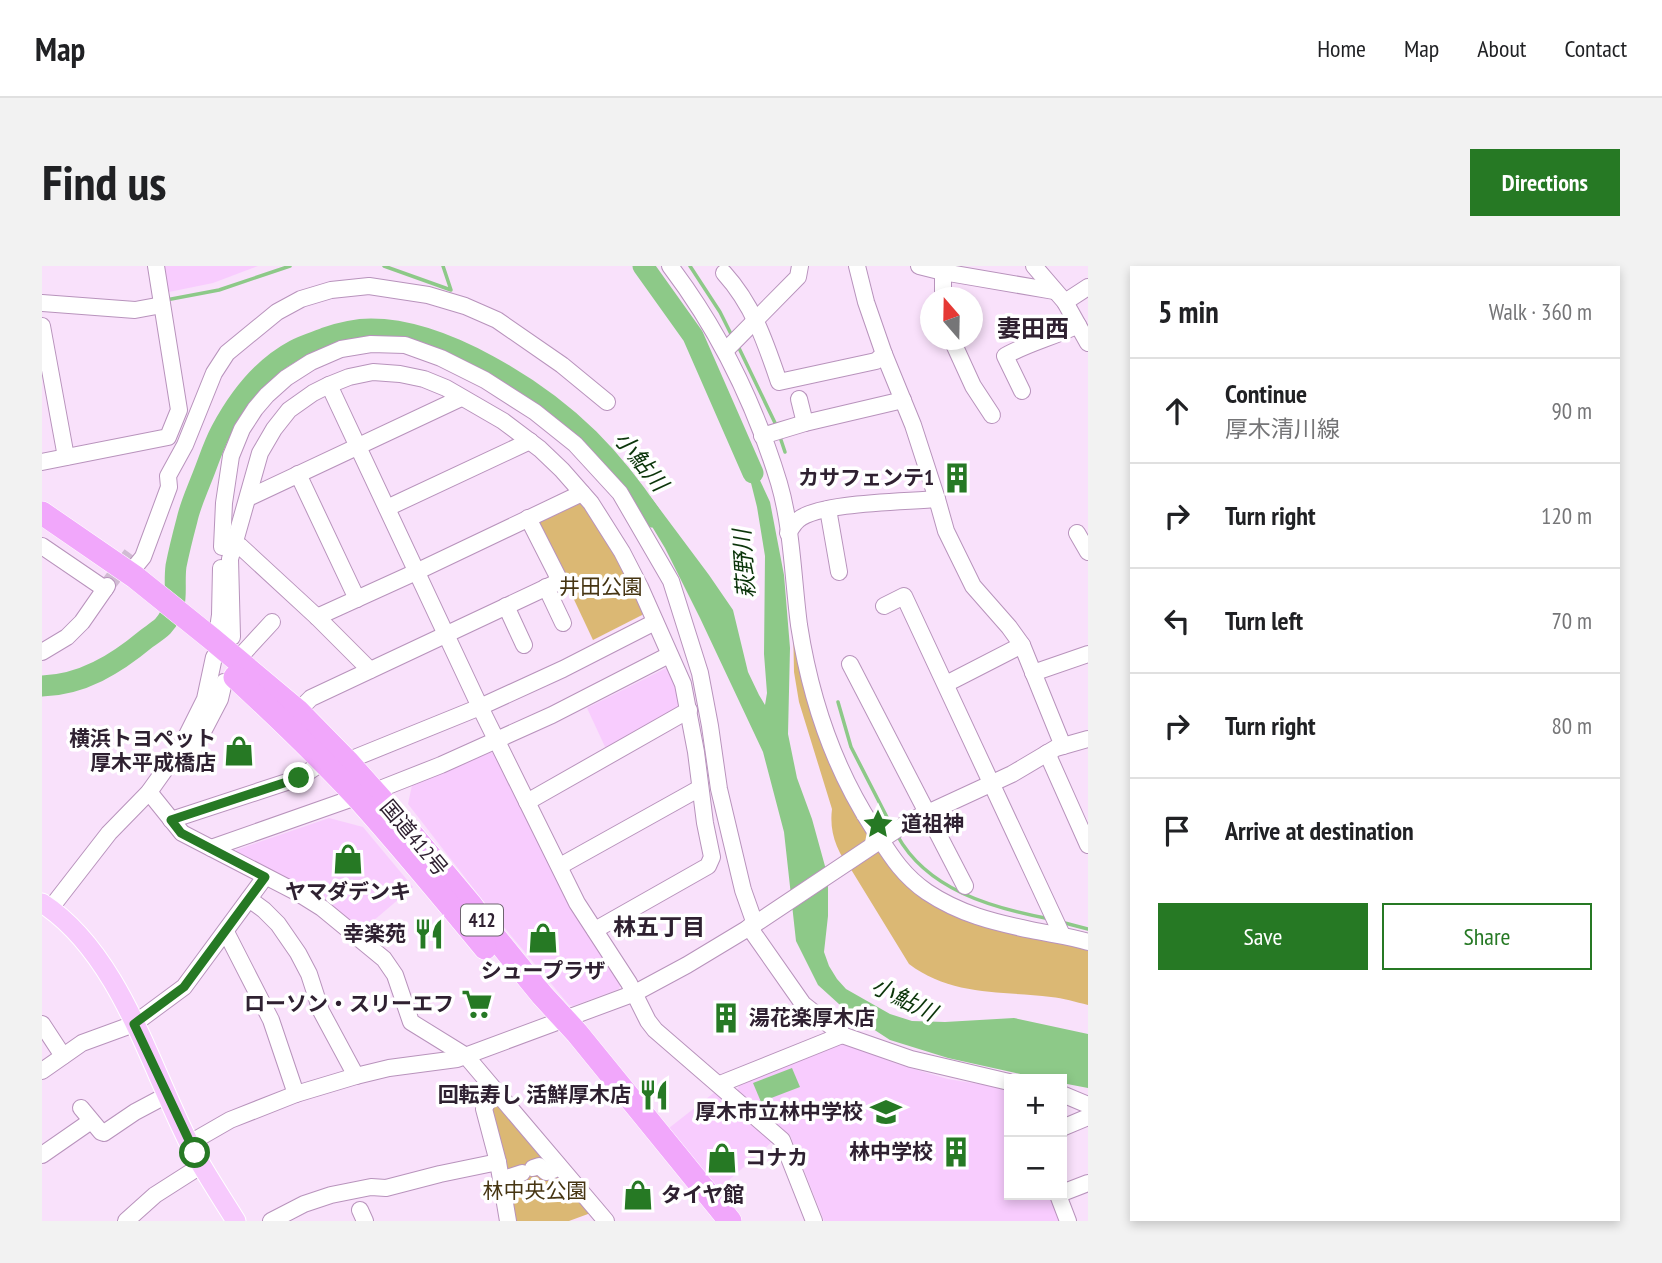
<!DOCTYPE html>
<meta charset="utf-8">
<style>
:root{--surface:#fff;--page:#f2f2f2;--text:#202124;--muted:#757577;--line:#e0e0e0;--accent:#267924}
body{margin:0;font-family:"PT Sans Narrow","Noto Sans JP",sans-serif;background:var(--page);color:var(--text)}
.controls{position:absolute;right:21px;bottom:21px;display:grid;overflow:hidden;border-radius:0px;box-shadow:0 4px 10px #0003}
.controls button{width:63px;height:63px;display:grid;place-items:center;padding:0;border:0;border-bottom:2px solid var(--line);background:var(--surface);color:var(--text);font:35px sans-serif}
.compass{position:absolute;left:878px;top:21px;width:63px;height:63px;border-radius:50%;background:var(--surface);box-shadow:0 4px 10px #0003;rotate:340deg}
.stop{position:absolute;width:21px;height:21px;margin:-16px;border:5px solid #267924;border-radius:50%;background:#fff}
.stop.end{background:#267924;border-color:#fff;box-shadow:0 2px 7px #0008}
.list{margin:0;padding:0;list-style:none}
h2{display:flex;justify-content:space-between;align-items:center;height:91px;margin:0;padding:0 28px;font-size:30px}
h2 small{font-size:23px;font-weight:400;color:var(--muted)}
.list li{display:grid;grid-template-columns:46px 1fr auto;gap:21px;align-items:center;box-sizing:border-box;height:105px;padding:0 28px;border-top:2px solid var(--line)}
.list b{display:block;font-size:26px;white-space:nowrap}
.list p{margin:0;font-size:23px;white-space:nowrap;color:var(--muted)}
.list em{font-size:23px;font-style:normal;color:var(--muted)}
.actions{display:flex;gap:14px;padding:21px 28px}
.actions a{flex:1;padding:16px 0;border:2px solid var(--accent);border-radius:0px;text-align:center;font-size:24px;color:var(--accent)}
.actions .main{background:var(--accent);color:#fff}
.icon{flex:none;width:38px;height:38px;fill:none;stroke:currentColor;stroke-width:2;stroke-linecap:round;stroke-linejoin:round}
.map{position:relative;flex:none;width:1046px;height:955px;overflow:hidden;border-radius:0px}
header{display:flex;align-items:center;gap:42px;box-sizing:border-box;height:98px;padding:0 35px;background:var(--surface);border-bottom:2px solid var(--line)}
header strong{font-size:33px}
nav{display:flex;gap:38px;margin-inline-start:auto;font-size:24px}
.intro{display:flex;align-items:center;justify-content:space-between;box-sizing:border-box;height:168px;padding:0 42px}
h1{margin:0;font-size:49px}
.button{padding:18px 32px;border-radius:0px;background:var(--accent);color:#fff;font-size:24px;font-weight:700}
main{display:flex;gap:42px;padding:0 42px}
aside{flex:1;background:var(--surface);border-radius:0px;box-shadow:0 4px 10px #0003}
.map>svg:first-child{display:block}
</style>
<header>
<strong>Map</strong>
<nav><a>Home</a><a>Map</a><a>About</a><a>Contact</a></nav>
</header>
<div class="intro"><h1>Find us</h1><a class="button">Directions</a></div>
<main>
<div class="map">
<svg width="1046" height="955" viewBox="0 0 1046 955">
<rect width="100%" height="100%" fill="#f9e1fb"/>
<g fill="#f8ccfe">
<polygon points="117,0 216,0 171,17 122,27"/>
<polygon points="628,400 641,439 565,485 545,442"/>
<polygon points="449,486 454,489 579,717 577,723 531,740 527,739 456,654 366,538 370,519"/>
<polygon points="287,552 321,561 371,621 317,667 193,589 194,584"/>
<polygon points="805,773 820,784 855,798 906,813 967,823 967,929 1010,929 1021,955 782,955 748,869 695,824 699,816"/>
<polygon points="673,826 731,875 676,924 627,862"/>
</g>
<g fill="#dbb874">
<polygon points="537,235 541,236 558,259 604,347 551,374 496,257 498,253"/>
<path d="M751,356L758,383L831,570L909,644L1046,679V739C1034,736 1021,732 1009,731C959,725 909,730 867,698L810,605C795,586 787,567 790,543L757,436L752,406Z"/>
<polygon points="453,839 457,839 547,943 546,948 527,955 469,955 448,848 450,841"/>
</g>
<g fill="#8dc988">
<polygon points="697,169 728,236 742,309 748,382 746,468 755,512 770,553 786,611 786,650 782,686 787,700 795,713 804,723 848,748 870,755 903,756 972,752 1046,768 1046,822 1020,817 1020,813 1001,813 906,792 848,774 808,748 776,719 754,675 742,566 721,486 658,352 623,282 597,239 595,228 608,230 667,309 691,344 706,406 717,429 723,439 725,427 722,388 723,290 715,241"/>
<polygon points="750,802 758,821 719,836 711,817"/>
</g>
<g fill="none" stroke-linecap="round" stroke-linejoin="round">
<g stroke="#8dc988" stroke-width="3.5">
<polyline points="342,0 409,24 401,0"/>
<polyline points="648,0 678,46 690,70"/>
<polyline points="124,34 177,24 248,0"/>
<polyline points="696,80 735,161"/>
<polyline points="737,168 743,186"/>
<polyline points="796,436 809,481 851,563"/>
<path d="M855,569C885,624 950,642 1008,653"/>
<polyline points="1019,656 1046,663"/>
</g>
<g stroke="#8dc988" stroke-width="21">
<polyline points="601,0 651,70 711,207"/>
<path d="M0,420C40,419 74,398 104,373C109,369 116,365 121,360C139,340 131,323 134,300C137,285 141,269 145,254C148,240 154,227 159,214C166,197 171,180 179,165C196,133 221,101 253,84C262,79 273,76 283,72C297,67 314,63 329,63C402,63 497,124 547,173C571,197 592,224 610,251"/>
</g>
<polyline stroke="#d1bbd3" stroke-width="16" stroke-dasharray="16 8" stroke-linecap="butt" points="65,320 89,288"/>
<g stroke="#b893bc" stroke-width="18">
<g id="minor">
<path d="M628,0C678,66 713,138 737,217C750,261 751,313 757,359C768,430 792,502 831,562C848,588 859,608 885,626C918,648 951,656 989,664C1008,668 1028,670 1046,676"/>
<polyline points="815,0 824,36 842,88 871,159 895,233 904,265 931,320 967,361 980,379 1021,480"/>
<polyline points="877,0 901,6 1012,25"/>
<polyline points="992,0 1023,36 1046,77"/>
<polyline points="901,6 901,32"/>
<path d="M682,7C711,39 723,75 737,116L834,95L842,88"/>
<polyline points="1023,36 1046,21"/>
<polyline points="0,37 93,44 120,39"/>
<polyline points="0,60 24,191"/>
<polyline points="910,74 931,120 950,149"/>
<polyline points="684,84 756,11 758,0"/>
<polyline points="287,119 438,441 535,637 587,717 606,755 613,764 740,874 772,955"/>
<path d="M980,125L963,90C986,77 1012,71 1036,59"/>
<polyline points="757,133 763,157"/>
<polyline points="720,170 763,157 861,134"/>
<polyline points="0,196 126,171 137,144 114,0"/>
<polyline points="256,208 315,333"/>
<polyline points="206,232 419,132"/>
<polyline points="345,242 488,175"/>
<polyline points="786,243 797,306"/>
<path d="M746,267C749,263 752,257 756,254C777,236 865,236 895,233"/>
<polyline points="1035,267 1046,286"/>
<polyline points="185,279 193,277 198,280 275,351 328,404"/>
<polyline points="0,280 63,323"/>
<polyline points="180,281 182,237 189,190 200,163 213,143 225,129 244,112 269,96 299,83 329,78 363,79 399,92 443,114 493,146 533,178 578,227 629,315 658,407 668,460 677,523 701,624 713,658"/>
<polyline points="88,307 101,291 127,221 126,210 143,179 172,107 185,87 235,46 259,33 289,24 327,20 386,29 423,40 455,54 520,99 565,136"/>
<polyline points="504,321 521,357"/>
<polyline points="464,340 482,379"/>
<polyline points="842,340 862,330 1020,669"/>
<polyline points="275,351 374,306 540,227"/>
<polyline points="190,371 188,293 218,187 232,163 247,144 271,127 287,119 307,111 331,106 358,108 382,113 404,122 461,155 498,183 520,204 549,237 580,286 598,321 641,418 654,486 663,557 670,591 666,600 553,664"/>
<polyline points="174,376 178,349 179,302"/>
<polyline points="0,386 25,371 40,356 65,320"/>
<polyline points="195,394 230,356"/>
<polyline points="808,398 923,620"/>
<polyline points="991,407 1046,388"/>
<polyline points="904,418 980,379"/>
<polyline points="256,445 269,432 518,315 486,252"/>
<polyline points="139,481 154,479 178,433 182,416"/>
<polyline points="1005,487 1046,579"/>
<polyline points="305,495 438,441 521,403 613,356"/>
<polyline points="333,525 399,499 510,449 627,389"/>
<polyline points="107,526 140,567 256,627 280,642 342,693 353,709 369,756 424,790 564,955"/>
<polyline points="485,536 647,444"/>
<polyline points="129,554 257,512 281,496"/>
<polyline points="169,582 314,531"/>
<polyline points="518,600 658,522"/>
<polyline points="207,633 222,644 236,658 256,687 267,708 279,745 314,810"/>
<polyline points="8,643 67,567 107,526 139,481 163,433 172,391"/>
<polyline points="707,661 761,738 800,769 869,793 967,816"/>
<polyline points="184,666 229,754 254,828"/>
<polyline points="0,758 21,790"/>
<polyline points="0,805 40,777 92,758 142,721 223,611"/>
<polyline points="678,818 800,769"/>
<polyline points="455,827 445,837 442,843 456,896 466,955"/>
<polyline points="1020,828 1046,839"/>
<polyline points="39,842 59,866 62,867 93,846 125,829"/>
<polyline points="1020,862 1046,851"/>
<polyline points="148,877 188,854 254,828 314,810 347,802 415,793 593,727 645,699 713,658 866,556 970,508 1014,482 1046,473"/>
<polyline points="0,889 49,855"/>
<polyline points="491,902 497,900 504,906 511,904 516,899"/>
<polyline points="459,914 480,907"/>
<polyline points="1020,927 1046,917"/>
<polyline points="1016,929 1026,955"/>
<polyline points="318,944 323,955"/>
<polyline points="84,955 113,929 160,899"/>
<polyline points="229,955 262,938 289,929 329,921 344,922 398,908 456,896"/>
</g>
</g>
<g stroke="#fff" stroke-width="21">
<path id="major" d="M0,637C77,687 107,798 147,877C161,904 178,929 194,955"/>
</g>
<g stroke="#fff" stroke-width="24">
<g id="highway">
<polyline points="0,247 93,311 170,373 256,445 305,495 363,560 429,639 452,670 500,729 535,767 688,955"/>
<path d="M193,411C235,450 276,489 315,531C359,580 401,631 443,682"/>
</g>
</g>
<use href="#minor" stroke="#fff" stroke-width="16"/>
<use href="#major" stroke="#f7cafd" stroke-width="19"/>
<use href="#highway" stroke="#f1a7fb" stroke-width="23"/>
</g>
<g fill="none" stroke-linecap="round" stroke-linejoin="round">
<polyline stroke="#267924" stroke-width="9" points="153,887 92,758 142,721 223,611 139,567 129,554 257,512"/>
</g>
<defs>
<g id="building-bare" transform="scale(2.415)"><path d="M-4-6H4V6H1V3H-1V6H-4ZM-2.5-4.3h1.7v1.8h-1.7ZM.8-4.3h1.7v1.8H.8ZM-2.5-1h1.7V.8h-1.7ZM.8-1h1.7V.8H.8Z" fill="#267924" stroke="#fff" stroke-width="2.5" paint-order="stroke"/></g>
<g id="shop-bare" transform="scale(2.415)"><path d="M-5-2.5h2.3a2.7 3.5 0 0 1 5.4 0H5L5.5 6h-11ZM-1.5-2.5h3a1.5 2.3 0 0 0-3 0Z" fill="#267924" stroke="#fff" stroke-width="2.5" paint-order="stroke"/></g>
<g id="sight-bare" transform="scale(2.415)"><path d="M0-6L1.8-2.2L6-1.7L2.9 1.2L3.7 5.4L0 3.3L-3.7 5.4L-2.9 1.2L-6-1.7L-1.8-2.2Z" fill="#267924" stroke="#fff" stroke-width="2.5" paint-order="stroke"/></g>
<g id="restaurant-bare" transform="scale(2.415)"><path d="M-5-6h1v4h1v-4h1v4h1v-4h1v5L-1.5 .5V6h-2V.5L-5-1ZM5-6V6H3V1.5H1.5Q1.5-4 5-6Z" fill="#267924" stroke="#fff" stroke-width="2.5" paint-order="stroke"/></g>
<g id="supermarket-bare" transform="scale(2.415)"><path d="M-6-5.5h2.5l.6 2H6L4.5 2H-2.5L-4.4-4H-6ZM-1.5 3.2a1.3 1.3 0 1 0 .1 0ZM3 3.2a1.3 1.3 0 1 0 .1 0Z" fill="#267924" stroke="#fff" stroke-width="2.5" paint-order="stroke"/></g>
<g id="school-bare" transform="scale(2.415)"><path d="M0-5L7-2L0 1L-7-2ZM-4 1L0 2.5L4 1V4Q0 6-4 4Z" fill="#267924" stroke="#fff" stroke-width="2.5" paint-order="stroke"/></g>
</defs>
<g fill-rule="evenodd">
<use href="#building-bare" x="915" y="212"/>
<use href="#shop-bare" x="197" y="485"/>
<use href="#sight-bare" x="836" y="558"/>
<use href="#shop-bare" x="306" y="593"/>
<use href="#restaurant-bare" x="387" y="668"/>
<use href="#shop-bare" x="501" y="672"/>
<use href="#supermarket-bare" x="435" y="738"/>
<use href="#building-bare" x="684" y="752"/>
<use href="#restaurant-bare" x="612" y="829"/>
<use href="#school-bare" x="844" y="846"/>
<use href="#building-bare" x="914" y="886"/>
<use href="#shop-bare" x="680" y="892"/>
<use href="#shop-bare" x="596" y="929"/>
</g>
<g text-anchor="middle" stroke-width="7" stroke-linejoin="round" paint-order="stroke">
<rect fill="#fff" stroke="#6d646f" stroke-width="2" x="419" y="638.5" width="42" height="31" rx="5"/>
<g font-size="19" font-weight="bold" fill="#2f2131">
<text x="440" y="661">412</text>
</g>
<g font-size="21" font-weight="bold" fill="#2f2131" stroke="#fff" text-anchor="end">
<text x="892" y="219">カサフェンテ1</text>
<text x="174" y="480">横浜トヨペット<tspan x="174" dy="24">厚木平成橋店</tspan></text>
<text x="859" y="565" text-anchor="start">道祖神</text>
<text x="306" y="633" text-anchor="middle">ヤマダデンキ</text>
<text x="364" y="675">幸楽苑</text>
<text x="501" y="712" text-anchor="middle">シュープラザ</text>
<text x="412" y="745">ローソン・スリーエフ</text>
<text x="707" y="759" text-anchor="start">湯花楽厚木店</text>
<text x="589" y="836">回転寿し 活鮮厚木店</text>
<text x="821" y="853">厚木市立林中学校</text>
<text x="891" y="893">林中学校</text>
<text x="703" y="899" text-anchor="start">コナカ</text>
<text x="619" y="936" text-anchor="start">タイヤ館</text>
</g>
<g font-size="21" fill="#463512" stroke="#fff">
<text x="559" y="328">井田公園</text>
<text x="493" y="932">林中央公園</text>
</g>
<g font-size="21" fill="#2f2131" stroke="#fff">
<text transform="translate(372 572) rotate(50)" y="7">国道412号</text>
</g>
<g font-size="23" font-style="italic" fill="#0b350a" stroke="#fff">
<text transform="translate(599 195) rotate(51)" y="8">小鮎川</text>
<text transform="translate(702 298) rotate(-94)" y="8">萩野川</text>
<text transform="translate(862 733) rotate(26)" y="8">小鮎川</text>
</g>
<g font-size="23" font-weight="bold" fill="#2f2131" stroke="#fff">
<text x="617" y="669">林五丁目</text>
</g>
<g font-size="24" font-weight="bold" fill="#2f2131" stroke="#fff">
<text x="991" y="71">妻田西</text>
</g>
</g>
</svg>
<div class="controls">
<button>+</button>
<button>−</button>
</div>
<svg class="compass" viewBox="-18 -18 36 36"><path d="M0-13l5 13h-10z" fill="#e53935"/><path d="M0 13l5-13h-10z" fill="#757577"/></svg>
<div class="stop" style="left:153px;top:887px"></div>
<div class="stop end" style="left:257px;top:512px"></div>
</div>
<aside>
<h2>5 min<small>Walk · 360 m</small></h2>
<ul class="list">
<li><svg class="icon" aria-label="ahead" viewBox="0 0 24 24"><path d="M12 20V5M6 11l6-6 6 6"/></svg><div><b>Continue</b><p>厚木清川線</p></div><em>90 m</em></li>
<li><svg class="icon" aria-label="right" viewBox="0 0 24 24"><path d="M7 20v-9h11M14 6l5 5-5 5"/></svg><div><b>Turn right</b></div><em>120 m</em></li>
<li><svg class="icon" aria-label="left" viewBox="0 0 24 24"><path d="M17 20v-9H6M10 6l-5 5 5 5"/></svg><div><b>Turn left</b></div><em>70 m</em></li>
<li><svg class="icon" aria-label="right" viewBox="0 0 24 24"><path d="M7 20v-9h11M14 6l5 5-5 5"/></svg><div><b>Turn right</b></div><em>80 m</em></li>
<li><svg class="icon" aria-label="arrive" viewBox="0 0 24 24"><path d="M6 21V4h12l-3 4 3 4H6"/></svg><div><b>Arrive at destination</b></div></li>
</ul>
<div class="actions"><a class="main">Save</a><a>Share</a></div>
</aside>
</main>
